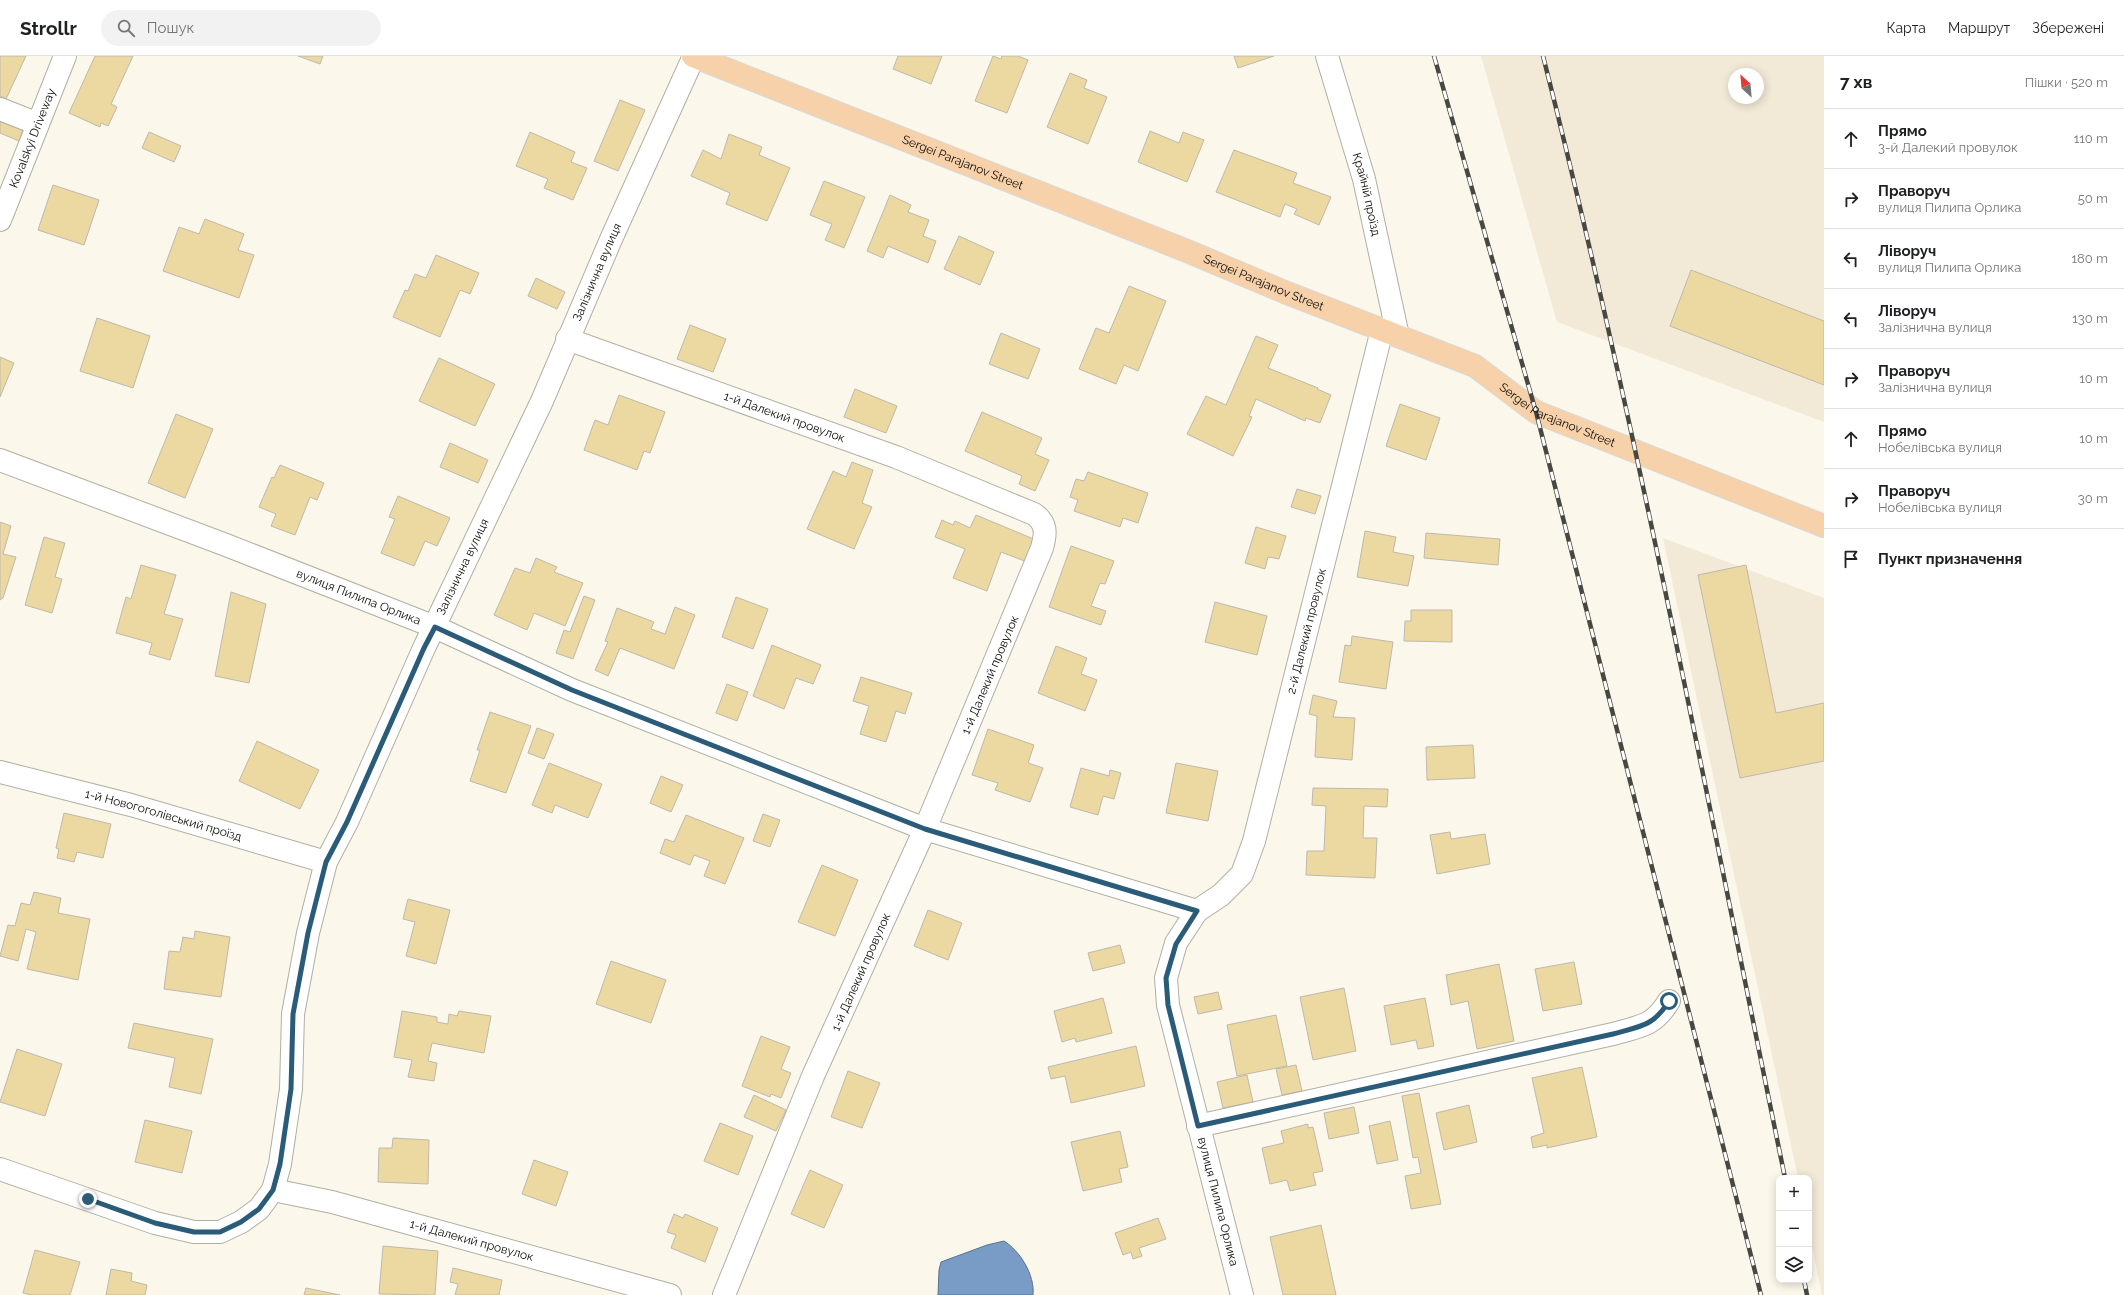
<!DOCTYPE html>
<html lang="uk">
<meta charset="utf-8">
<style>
:root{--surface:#fff;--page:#f2f2f2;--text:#202124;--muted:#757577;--line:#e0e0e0}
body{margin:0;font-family:Raleway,sans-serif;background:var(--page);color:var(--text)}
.controls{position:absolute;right:12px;bottom:12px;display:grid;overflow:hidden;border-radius:8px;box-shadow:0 2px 10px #0003}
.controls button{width:36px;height:36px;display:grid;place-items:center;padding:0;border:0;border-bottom:1px solid var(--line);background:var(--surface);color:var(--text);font:20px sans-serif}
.compass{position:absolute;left:1728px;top:12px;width:36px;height:36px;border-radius:50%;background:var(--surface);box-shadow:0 2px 10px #0003;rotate:334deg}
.stop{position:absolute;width:12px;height:12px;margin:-9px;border:3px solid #2a5b79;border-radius:50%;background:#fff}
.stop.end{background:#2a5b79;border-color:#fff;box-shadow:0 1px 4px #0008}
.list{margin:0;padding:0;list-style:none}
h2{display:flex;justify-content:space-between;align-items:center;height:52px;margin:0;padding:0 16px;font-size:17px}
h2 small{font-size:13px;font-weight:400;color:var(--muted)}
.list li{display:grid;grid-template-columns:26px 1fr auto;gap:12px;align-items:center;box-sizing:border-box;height:60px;padding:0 16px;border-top:1px solid var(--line)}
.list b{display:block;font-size:15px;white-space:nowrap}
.list p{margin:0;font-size:13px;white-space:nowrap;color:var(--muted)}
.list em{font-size:13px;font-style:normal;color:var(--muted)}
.icon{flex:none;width:22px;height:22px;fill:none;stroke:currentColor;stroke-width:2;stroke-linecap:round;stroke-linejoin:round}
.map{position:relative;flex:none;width:1824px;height:1239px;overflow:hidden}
header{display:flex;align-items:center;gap:24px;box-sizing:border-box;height:56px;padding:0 20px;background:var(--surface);border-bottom:1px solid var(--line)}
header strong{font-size:19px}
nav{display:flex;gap:22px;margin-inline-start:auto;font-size:14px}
.search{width:280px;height:36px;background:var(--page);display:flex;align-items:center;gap:10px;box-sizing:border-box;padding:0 14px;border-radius:22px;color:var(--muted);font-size:15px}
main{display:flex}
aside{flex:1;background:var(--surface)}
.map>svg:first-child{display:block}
</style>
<header>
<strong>Strollr</strong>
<div class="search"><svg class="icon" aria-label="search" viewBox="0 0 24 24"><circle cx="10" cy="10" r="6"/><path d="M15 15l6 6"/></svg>Пошук</div>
<nav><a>Карта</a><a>Маршрут</a><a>Збережені</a></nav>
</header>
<main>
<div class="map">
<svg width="1824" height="1239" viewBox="0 0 1824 1239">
<rect width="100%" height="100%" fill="#fbf7ea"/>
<g fill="#f2ead7" fill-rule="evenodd">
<path d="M1481,0H1824V366L1557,266ZM1734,18H1758V42H1734Z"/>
<polygon points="1663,482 1824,542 1824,1239 1822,1239 1809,1176 1809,1122 1798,1122"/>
</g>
<path fill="#799cc7" stroke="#59718e" d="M1004,1185C1020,1195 1035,1219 1033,1239H938L939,1214L941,1206L987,1189Z"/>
<g fill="#ecd8a1" stroke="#beb9ad">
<polygon points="0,0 26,0 6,43 0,40"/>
<polygon points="95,0 133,0 111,48 117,51 108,70 101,67 100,71 69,57"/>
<polygon points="298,0 323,0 320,8"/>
<polygon points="898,0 942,0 931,28 893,13"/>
<polygon points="993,0 1001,3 1002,0 1018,0 1028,4 1007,57 975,45"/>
<polygon points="1234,0 1274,0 1238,12"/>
<polygon points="1070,17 1087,24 1084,32 1107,41 1088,88 1047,71"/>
<polygon points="620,44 645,54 618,115 594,105"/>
<polygon points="0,65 23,74 19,85 0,77"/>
<polygon points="1150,75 1179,87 1183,76 1204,84 1187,126 1138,106"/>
<polygon points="149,76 181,90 174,106 142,92"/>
<polygon points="530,76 575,96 571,106 587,112 573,144 544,132 548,123 516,110"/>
<polygon points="729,78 762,91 759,99 790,112 767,165 726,148 730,137 691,120 703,94 721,103"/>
<polygon points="1234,94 1297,117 1293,127 1331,141 1319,169 1294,158 1297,153 1285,148 1280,161 1216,136"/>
<polygon points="824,125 865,141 844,192 825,184 832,168 810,159"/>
<polygon points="53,129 99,144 84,189 38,174"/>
<polygon points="890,139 911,149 908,156 929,164 923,180 936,185 928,207 888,190 883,202 867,195"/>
<polygon points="205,163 244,178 238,194 254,199 239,242 163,215 179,171 199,178"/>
<polygon points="959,180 994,196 980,229 944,213"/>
<polygon points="436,199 479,217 470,238 460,234 440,281 393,261 405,234 408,235 415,218 426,222"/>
<polygon points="1691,214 1824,265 1824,329 1670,270"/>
<polygon points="536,222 565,236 557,253 528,240"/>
<polygon points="1129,230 1166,245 1138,315 1124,309 1116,328 1079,313 1096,272 1109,277"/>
<polygon points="97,262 150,280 133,332 80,315"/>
<polygon points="690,269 726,283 713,316 677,303"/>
<polygon points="1001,277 1040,293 1028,323 989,308"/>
<polygon points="1256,280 1278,289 1268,312 1318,332 1317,333 1331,339 1320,367 1306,362 1305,365 1256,343 1249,360 1252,361 1233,400 1187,378 1206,340 1226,349"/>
<polygon points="0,301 14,307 0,341"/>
<polygon points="439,302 495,328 475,370 419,345"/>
<polygon points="855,333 897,350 886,377 844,361"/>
<polygon points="619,339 665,356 650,397 644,395 637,414 584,394 595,364 608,369"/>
<polygon points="1400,348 1440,362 1426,404 1386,390"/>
<polygon points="982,356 1042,382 1035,398 1049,404 1035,435 1019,428 1022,420 965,395"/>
<polygon points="176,358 213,373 185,442 148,427"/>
<polygon points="450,387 488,404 478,427 440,411"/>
<polygon points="852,406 873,414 862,447 872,451 854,493 807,473 833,415 846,421"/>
<polygon points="280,409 324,427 317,444 310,441 295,479 271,470 276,458 259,451 272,421 274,422"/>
<polygon points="1088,416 1148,437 1138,467 1123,462 1120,471 1074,455 1078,444 1070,441 1076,423 1084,425"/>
<polygon points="1297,433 1321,440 1315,458 1291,451"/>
<polygon points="398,440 450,462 437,490 425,485 414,510 381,497 395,463 389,461"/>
<polygon points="976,459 1036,484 1027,506 1001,496 987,535 953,522 965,493 935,481 942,464 953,469 955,465 970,472"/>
<polygon points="0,466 11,470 3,498 16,501 3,542 0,544"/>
<polygon points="1256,471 1286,480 1279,503 1268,501 1265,513 1245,507"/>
<polygon points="1365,475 1396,481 1393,496 1414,500 1408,530 1357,521"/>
<polygon points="1426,477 1500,483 1498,509 1424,502"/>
<polygon points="44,481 65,487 55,521 62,523 52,557 25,549"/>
<polygon points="1071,490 1114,505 1105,528 1100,527 1091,550 1106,555 1101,569 1049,551"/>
<polygon points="536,502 557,511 554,516 583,527 565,570 534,557 527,574 494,559 515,512 530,517"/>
<polygon points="141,509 176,519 164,558 183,563 170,604 149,598 152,587 116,577 126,541 131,543"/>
<polygon points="1746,509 1776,657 1824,647 1824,705 1740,722 1698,519"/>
<polygon points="231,536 266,548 249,627 215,620"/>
<polygon points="584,540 595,544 573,603 556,597 564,574 570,576"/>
<polygon points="736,541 768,553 753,593 722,581"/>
<polygon points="1215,546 1267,560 1257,599 1205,586"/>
<polygon points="675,551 695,559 674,613 620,592 608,620 595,614 608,586 605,585 617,552 654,566 651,573 665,578"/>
<polygon points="1411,554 1452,554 1452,586 1404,585 1405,565 1411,565"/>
<polygon points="1352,580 1393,586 1386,633 1339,626 1345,589 1351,590"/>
<polygon points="772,589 821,609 813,628 796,622 784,653 753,640"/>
<polygon points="1056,590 1087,602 1081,618 1097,624 1085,655 1038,637"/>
<polygon points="861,621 912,637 905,658 896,655 886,686 860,678 869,650 853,645"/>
<polygon points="727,628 748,636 737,665 716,657"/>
<polygon points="1313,639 1337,645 1333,661 1355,662 1352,704 1315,701 1317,660 1309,658"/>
<polygon points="490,656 531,670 506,737 470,725 480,694 477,694"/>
<polygon points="537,672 554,678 544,703 528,697"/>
<polygon points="988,673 1034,689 1028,707 1043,712 1030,746 995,734 998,727 972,719"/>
<polygon points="257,685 319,714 300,753 239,725"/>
<polygon points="1473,689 1475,722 1427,724 1426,691"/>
<polygon points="549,707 602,728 588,762 555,749 552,757 532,749"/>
<polygon points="1176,707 1218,715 1208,765 1166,757"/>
<polygon points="1081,712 1109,720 1110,714 1121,717 1114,743 1103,740 1098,759 1070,751"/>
<polygon points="661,720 683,729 671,756 650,747"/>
<polygon points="1313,732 1388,733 1387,751 1364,750 1363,782 1377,782 1375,822 1306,819 1307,795 1324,795 1326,750 1312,749"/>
<polygon points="64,757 111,768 103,802 77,796 74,806 57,802 59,793 56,792"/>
<polygon points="763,758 780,764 770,791 753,785"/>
<polygon points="686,759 744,782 725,828 704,820 710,805 694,799 690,809 660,797 665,783 674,786"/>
<polygon points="1450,776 1451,783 1485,778 1490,808 1437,818 1430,779"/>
<polygon points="822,809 858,824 835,880 798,866"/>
<polygon points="34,836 61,842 58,857 90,863 78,924 27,913 36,876 26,873 18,905 0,900 8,869 15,870 21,847 30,849"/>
<polygon points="408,843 450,854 436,908 406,900 415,866 403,863"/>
<polygon points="928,854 962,867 948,904 914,890"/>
<polygon points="195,875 230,881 221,941 164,933 169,895 180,896 183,881 194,883"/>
<polygon points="1120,889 1125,907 1093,915 1088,897"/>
<polygon points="611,905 666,924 651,967 596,948"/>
<polygon points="1574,906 1582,948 1543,955 1535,913"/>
<polygon points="1499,908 1514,985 1477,993 1468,945 1451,949 1446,919"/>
<polygon points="1344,932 1356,995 1313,1004 1300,941"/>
<polygon points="1218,936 1222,953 1198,958 1194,941"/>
<polygon points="1103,942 1112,977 1076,986 1075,982 1062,986 1054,955"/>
<polygon points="1425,942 1434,990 1418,993 1416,984 1391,989 1384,950"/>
<polygon points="402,955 437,961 437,966 448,968 449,958 457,960 459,955 491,960 484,997 432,987 428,1005 437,1007 434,1025 408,1021 412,1004 394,1001"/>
<polygon points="1276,959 1287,1010 1237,1020 1227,969"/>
<polygon points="134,967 213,983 201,1038 169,1031 175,1002 128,992"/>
<polygon points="761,980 790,991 781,1013 791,1017 781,1042 771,1038 770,1041 742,1030"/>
<polygon points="1136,990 1145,1030 1071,1047 1065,1020 1051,1023 1048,1011"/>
<polygon points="17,993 62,1008 45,1060 0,1046"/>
<polygon points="1296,1009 1302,1035 1282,1039 1276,1013"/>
<polygon points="1582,1011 1597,1081 1547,1092 1547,1089 1533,1092 1531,1081 1544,1077 1532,1022"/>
<polygon points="848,1015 880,1027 862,1072 831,1061"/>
<polygon points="1247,1019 1253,1046 1223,1052 1217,1026"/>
<polygon points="1419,1037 1441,1148 1411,1153 1405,1120 1421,1117 1418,1101 1413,1102 1402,1040"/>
<polygon points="754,1039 786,1054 776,1075 744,1061"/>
<polygon points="1469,1049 1477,1086 1444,1094 1436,1057"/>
<polygon points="1354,1051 1359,1077 1329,1083 1324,1057"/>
<polygon points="145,1064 192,1075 182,1117 135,1106"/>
<polygon points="1390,1065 1398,1104 1377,1108 1369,1070"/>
<polygon points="720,1067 753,1080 738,1119 704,1105"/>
<polygon points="1308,1068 1308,1072 1313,1071 1323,1115 1313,1117 1316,1129 1290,1135 1287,1124 1270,1128 1262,1092 1284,1087 1281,1075"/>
<polygon points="1120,1075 1128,1111 1119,1113 1122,1126 1083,1135 1071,1086"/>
<polygon points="393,1082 429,1084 428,1128 378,1126 379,1092 392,1092"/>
<polygon points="534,1104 568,1116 556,1150 522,1138"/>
<polygon points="810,1114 843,1129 824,1172 791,1158"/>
<polygon points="674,1158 683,1162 685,1158 718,1172 705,1206 671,1192 676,1179 667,1176"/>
<polygon points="1158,1162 1166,1183 1139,1192 1142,1200 1133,1203 1131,1196 1123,1199 1115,1177"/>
<polygon points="1321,1169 1336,1239 1283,1239 1270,1181"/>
<polygon points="383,1190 438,1195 435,1239 379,1238"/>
<polygon points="35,1194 80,1206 70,1239 31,1239 23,1237"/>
<polygon points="453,1212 502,1224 499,1239 455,1239 458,1228 450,1226"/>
<polygon points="111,1213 132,1217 131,1225 147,1229 145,1239 106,1239"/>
<polygon points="306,1232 340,1239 304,1239"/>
</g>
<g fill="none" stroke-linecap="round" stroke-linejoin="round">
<g stroke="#b2aea2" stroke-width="24">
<g id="minor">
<path id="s1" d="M1327,0L1364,123L1398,280"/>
<polyline points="0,53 38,68"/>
<path id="s2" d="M0,164L65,0"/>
<path id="s3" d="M567,283L896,401L1034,458C1047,467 1046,478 1042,492L925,773L813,1020L724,1239"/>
<path id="s4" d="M0,404L226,489L435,571L572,634L925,773L1197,855L1176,887L1166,922L1168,949L1242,1239"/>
<path id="s5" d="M0,716L131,749L326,806"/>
<path id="s6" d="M1197,855L1221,839L1242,818L1254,785L1382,274"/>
<path d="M1198,1070L1613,978C1640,970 1653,971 1669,945"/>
<path id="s7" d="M0,1113L155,1167L194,1176H220L241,1166L259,1153L273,1134L280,1108L291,1033L293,958L308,877L326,806L347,766L424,592L542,345L612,181L694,0"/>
<path id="s8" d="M273,1134L332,1146L670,1239"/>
</g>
</g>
<g stroke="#d8d8d7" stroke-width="24">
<g id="major">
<path id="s9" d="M693,0L1187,195L1287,237L1475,310L1536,356L1824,470"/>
</g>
</g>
<use href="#minor" stroke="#fff" stroke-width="22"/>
<use href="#major" stroke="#f7d1a9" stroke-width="22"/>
<g stroke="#494741" stroke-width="4.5">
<g id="rail">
<polyline points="1434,0 1536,356 1761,1239"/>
<path d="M1543,0C1637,371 1708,747 1785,1122"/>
<polyline points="1804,1224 1807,1239"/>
</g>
</g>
<use href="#rail" stroke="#fff" stroke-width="3" stroke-dasharray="9" stroke-linecap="butt"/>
</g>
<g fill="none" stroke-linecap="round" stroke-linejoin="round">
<path stroke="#2a5b79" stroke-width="5" d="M88,1143L155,1167L194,1176H220L241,1166L259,1153L273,1134L280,1108L291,1033L293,958L308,877L326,806L347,766L424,592L435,571L572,634L925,773L1197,855L1176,888L1166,922L1168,949L1198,1070L1613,978C1640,970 1653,971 1669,945"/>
</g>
<g text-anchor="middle" stroke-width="4" stroke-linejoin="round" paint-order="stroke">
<g font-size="12" fill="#0e0c08" stroke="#fff">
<text dy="4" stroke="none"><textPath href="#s2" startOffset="88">Kovalskyi Driveway</textPath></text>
<text dy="4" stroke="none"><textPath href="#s9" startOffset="290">Sergei Parajanov Street</textPath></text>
<text dy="4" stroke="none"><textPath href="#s1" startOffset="144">Крайній проїзд</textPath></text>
<text dy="4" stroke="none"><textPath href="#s7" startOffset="1282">Залізнична вулиця</textPath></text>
<text dy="4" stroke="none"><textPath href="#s9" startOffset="614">Sergei Parajanov Street</textPath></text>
<text dy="4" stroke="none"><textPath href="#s9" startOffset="938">Sergei Parajanov Street</textPath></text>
<text dy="4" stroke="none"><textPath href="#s3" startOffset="231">1-й Далекий провулок</textPath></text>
<text dy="4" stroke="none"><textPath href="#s7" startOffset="958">Залізнична вулиця</textPath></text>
<text dy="4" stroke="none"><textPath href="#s4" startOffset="384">вулиця Пилипа Орлика</textPath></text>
<text dy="4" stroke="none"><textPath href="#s6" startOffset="310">2-й Далекий провулок</textPath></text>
<text transform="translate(990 619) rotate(-67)" y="4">1-й Далекий провулок</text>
<text dy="4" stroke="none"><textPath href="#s5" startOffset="169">1-й Новогоголівський проїзд</textPath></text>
<text transform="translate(861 916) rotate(-66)" y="4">1-й Далекий провулок</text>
<text dy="4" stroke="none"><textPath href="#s4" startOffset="1585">вулиця Пилипа Орлика</textPath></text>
<text dy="4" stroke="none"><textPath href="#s8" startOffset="205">1-й Далекий провулок</textPath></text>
</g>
</g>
</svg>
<div class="controls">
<button>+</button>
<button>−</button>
<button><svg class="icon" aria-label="layers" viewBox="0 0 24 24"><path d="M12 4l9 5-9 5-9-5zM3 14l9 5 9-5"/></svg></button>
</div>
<svg class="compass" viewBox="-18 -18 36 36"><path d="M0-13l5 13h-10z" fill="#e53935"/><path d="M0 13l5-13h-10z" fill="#757577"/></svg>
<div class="stop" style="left:1669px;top:945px"></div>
<div class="stop end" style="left:88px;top:1143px"></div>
</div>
<aside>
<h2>7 хв<small>Пішки · 520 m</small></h2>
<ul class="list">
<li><svg class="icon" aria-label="ahead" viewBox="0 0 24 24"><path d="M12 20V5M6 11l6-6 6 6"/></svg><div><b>Прямо</b><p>3-й Далекий провулок</p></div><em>110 m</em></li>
<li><svg class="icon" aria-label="right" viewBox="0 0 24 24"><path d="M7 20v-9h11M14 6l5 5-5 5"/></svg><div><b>Праворуч</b><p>вулиця Пилипа Орлика</p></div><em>50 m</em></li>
<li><svg class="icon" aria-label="left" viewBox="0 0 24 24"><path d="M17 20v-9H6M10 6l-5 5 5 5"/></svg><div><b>Ліворуч</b><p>вулиця Пилипа Орлика</p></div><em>180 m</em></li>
<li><svg class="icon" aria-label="left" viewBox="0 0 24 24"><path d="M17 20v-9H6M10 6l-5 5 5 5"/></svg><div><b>Ліворуч</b><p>Залізнична вулиця</p></div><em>130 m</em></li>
<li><svg class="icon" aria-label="right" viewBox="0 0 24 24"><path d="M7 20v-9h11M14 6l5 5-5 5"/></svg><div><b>Праворуч</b><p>Залізнична вулиця</p></div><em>10 m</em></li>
<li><svg class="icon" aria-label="ahead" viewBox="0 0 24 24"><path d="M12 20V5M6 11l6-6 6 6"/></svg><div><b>Прямо</b><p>Нобелівська вулиця</p></div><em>10 m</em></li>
<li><svg class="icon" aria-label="right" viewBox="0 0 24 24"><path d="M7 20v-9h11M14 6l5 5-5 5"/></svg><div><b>Праворуч</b><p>Нобелівська вулиця</p></div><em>30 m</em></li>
<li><svg class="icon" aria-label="arrive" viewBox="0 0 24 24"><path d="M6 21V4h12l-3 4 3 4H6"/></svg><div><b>Пункт призначення</b></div></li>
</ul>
</aside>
</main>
